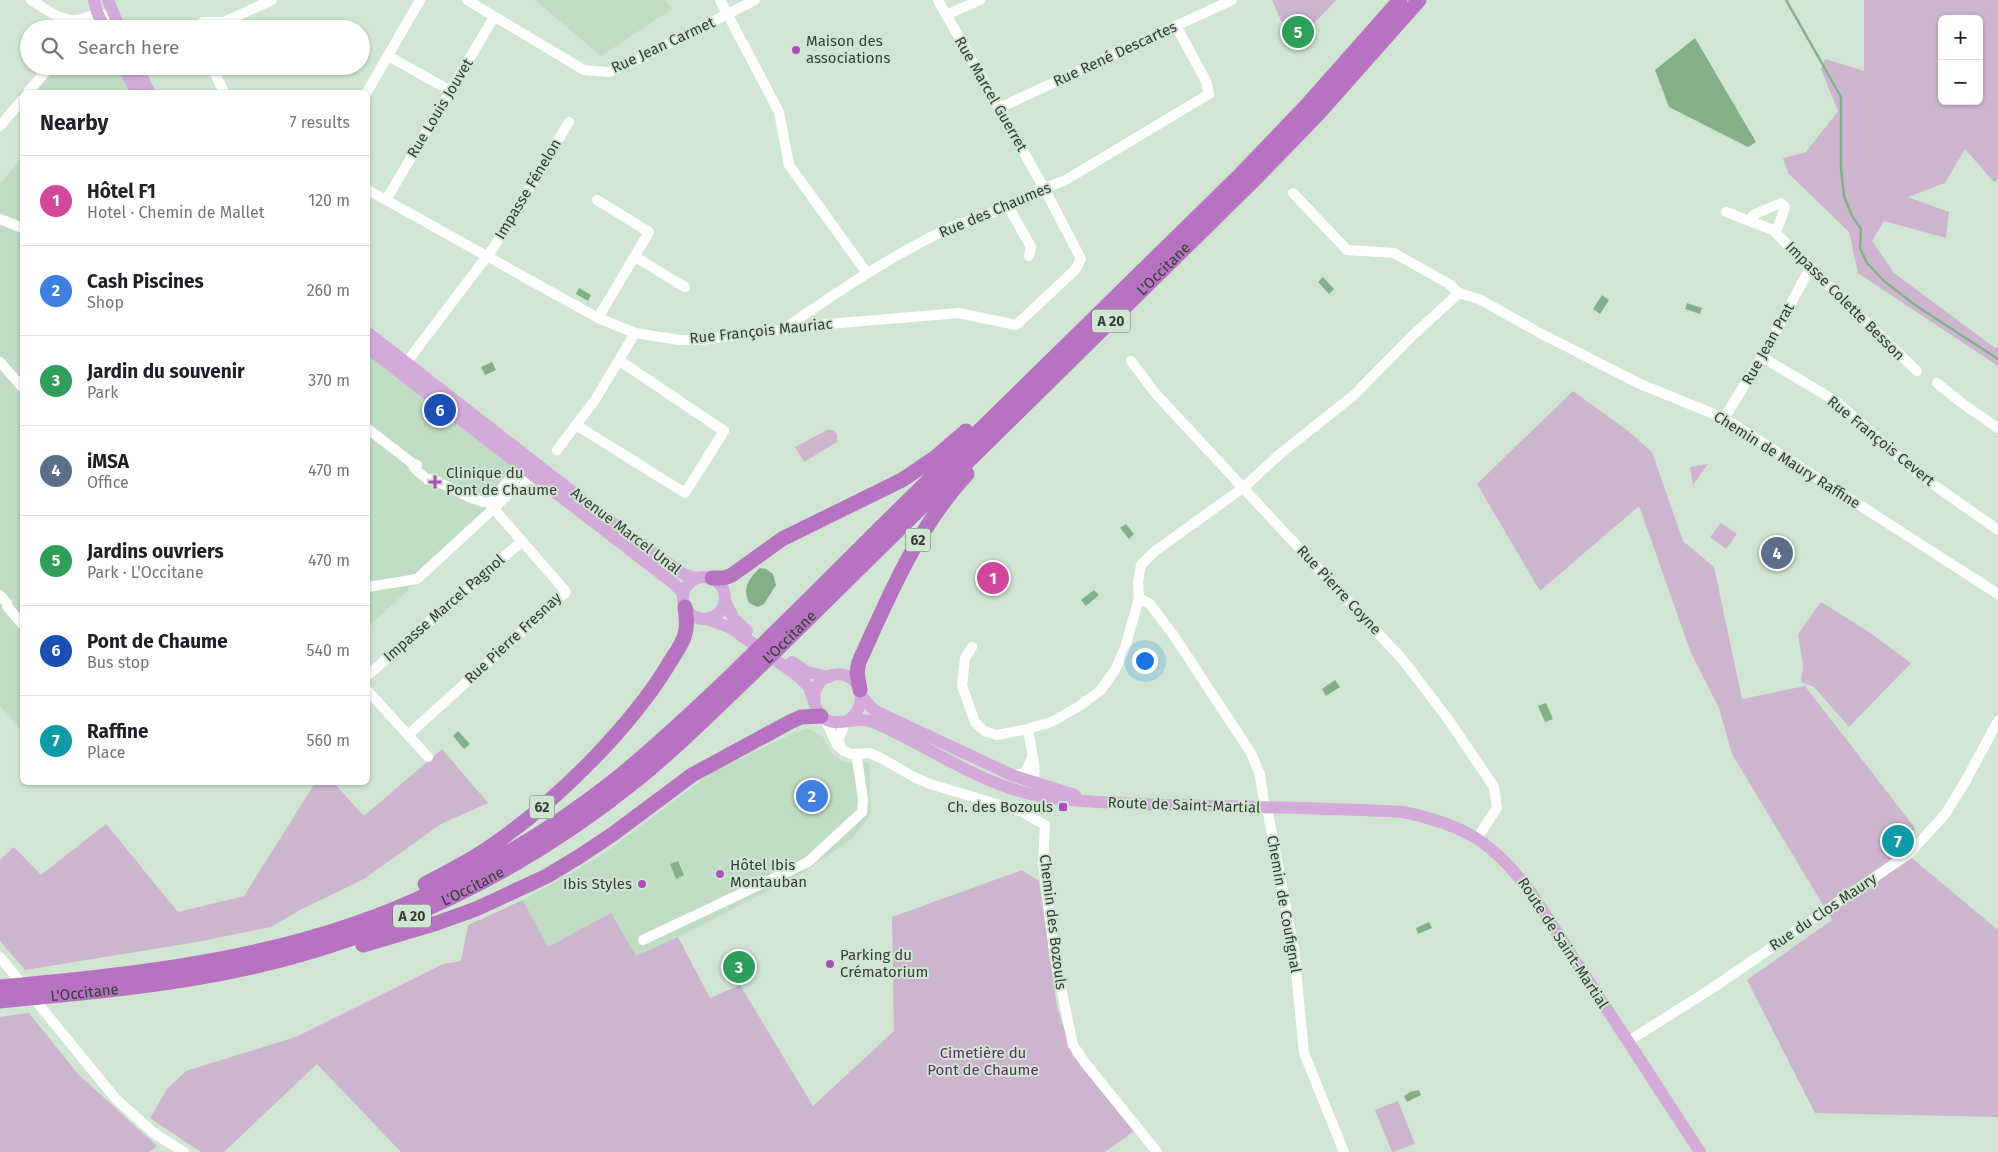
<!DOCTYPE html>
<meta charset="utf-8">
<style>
:root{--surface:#fff;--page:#f2f2f2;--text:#202124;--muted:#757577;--line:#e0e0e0;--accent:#ac4fba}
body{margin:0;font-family:"Fira Sans",sans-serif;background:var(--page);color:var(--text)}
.controls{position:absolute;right:15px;top:15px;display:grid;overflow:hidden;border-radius:8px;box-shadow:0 1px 4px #0004}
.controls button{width:45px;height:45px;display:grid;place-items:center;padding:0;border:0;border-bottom:1px solid var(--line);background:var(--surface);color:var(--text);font:25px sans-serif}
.you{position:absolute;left:1144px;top:660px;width:18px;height:18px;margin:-12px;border:4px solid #fff;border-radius:50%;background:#1a73e8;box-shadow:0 0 0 8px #1a73e833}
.badge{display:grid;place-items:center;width:32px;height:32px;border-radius:50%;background:var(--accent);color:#fff;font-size:16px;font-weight:700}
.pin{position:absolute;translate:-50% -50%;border:2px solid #fff;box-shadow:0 1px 5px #0006}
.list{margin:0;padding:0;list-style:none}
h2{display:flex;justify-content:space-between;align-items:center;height:65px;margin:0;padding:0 20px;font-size:21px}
h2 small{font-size:16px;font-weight:400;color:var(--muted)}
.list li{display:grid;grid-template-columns:32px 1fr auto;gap:15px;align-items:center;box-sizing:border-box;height:90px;padding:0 20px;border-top:1px solid var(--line)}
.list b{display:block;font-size:19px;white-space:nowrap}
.list p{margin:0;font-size:16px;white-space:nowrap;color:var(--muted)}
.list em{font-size:16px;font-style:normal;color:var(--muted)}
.icon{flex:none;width:28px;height:28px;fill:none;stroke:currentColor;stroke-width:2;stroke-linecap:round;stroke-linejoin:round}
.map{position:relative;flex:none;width:1998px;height:1152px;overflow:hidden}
.search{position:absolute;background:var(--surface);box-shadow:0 1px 4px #0004;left:20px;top:20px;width:350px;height:55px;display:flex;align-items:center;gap:12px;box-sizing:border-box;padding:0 18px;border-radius:28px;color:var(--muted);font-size:19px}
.panel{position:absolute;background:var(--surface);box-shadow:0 1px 4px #0004;left:20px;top:90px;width:350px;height:695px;border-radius:8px}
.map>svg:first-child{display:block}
</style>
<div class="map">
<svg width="1998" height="1152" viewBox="0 0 1998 1152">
<rect width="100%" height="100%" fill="#d0e6d2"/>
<g fill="#c0dcc3">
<polygon points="535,0 665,0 672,9 601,56"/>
<polygon points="59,66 116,66 129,92 36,92"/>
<polygon points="22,157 22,732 0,705 0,184"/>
<polygon points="368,355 509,463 510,467 510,471 489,499 494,516 474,529 368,627"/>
<polygon points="808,729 817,733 824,738 830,752 843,762 869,763 871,813 853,838 804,872 678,937 636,957 563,938 548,948 523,900 599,857 714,771 796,732"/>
</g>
<g fill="#cdb5d0" fill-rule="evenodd">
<polygon points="1272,0 1336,0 1296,43 1281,21"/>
<path d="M1864,0H1998V179L1994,182L1965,149L1945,183L1908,197L1949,212L1946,238L1884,221L1872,241L1894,273L1995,348L1998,346V366L1858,273L1849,232L1788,173L1783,158L1806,152L1838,111L1821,69L1825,59L1864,71ZM1942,19H1979V101H1942Z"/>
<polygon points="1573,391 1628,431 1652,452 1683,541 1714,567 1742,699 1805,686 1915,828 1902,850 1998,930 1998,1117 1815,1113 1747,980 1832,920 1732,754 1719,708 1691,653 1639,506 1540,591 1477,484"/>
<polygon points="827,430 833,430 837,434 837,442 804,462 795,447"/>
<polygon points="1708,464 1693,485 1690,467"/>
<polygon points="1721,523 1737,534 1726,549 1710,537"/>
<polygon points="1821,602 1869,632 1911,663 1849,727 1814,687 1801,682 1803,666 1798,634"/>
<polygon points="442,749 488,803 441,824 364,879 300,910 271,927 197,942 25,970 0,941 0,860 14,847 41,875 106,824 178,912 244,896 315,783 334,783 364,816"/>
<polygon points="1022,870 1039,881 1057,1007 1073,1056 1134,1131 1105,1152 401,1152 317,1064 224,1152 201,1152 150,1118 167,1089 186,1071 296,1037 443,964 461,961 468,925 523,900 548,947 611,913 636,956 678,937 710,998 740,985 813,1106 894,1031 892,917"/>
<polygon points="29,1013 78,1074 157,1146 149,1152 0,1152 0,1017"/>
<polygon points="1398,1101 1415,1144 1392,1152 1375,1110"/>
</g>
<g fill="#83b087">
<polygon points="1695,38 1756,142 1748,147 1669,107 1655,70"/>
<polygon points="1323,277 1334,289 1329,294 1318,282"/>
<polygon points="579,288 591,295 588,301 576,294"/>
<polygon points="1602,295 1609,300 1600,314 1593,309"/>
<polygon points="1687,303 1702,308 1700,314 1685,309"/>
<polygon points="492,362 496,370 485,375 481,367"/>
<polygon points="1126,524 1134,534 1129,539 1120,528"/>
<path d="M760,568L766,569L773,574L776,585L764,604L758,607L749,603C742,588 749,578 760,568Z"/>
<polygon points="1094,590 1099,595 1086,606 1081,600"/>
<polygon points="1335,680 1340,687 1326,696 1322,689"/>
<polygon points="1546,703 1553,719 1545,722 1538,706"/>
<polygon points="458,731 470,744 464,749 453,736"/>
<polygon points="678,861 684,875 676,879 670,864"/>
<polygon points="1429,922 1432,928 1418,934 1416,928"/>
<polygon points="1419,1090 1421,1095 1407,1102 1404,1096 1410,1092"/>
</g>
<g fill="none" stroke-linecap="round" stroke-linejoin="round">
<polyline stroke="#83b087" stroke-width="2.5" points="1786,0 1841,97 1841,169 1844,196 1852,216 1861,229 1860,248 1867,263 1884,281 1915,305 1998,359"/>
<g stroke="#fff" stroke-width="10">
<path d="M31,0C43,7 59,20 73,20C95,20 98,0 113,29"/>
<polyline points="467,0 584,70 609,72 643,57 755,0"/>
<polyline points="720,0 779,112 789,165 867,273"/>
<polyline points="946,15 980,0"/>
<polyline points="203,29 203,22 224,22 272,0"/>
<polyline points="388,56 451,91"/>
<polyline points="211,66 224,92"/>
<polyline points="28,92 50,66"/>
<polyline points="367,92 420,0"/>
<polyline points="999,108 1232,0"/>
<polyline points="0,126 22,100"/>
<polyline points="368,190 598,318 635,333 679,340 700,340 828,324 959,313 1016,325 1075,270 1081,259 1044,188 938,0"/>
<polyline points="1293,193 1347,250 1394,253 1449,284 1459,293 1481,300 1540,333 1640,384 1724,418 1998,594"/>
<polyline points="386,200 494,17"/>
<polyline points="597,200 649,232 598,318"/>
<polyline points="1008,206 1031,247 1029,256"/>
<polyline points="1726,212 1773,230 1810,268 1917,371"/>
<polyline points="0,219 22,228"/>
<polyline points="1753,222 1753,215 1781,203 1785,207 1778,227 1773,230"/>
<polyline points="635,257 685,287"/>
<path d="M785,328C836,293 886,259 941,232C963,222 986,215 1009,206C1027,198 1044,187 1064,181L1209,94L1206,81L1176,26"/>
<polyline points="1762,357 1837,402 1917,473 1998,530"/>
<polyline points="1131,361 1156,394 1403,660 1448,719 1494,787 1497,808 1477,838"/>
<polyline points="0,362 22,387"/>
<polyline points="403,367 494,247 569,122"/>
<polyline points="1937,383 1963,404 1998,428"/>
<polyline points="1724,418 1762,357 1810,268"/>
<polyline points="576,425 685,493 724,431 620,361"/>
<polyline points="368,429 412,463 417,465"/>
<polyline points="557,450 595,400 635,333"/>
<polyline points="412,463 415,469 428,480 432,479 469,497 483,502"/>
<polyline points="489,503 516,472 517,463"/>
<polyline points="368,587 417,579 493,509 516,487 528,478 538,479"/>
<polyline points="0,595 7,603 7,606 22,624"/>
<polyline points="1139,598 1150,604 1174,636 1251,753 1260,775 1264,803 1268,813 1294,950 1304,1053 1344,1152"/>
<polyline points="972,647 965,658 962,686 975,722 984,731 997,735 1028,729 1051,722 1078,707 1101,690 1115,670 1125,648 1139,598 1138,582 1141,565 1154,552 1244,487 1280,454 1354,395 1412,336 1459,293"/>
<polyline points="368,675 521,542"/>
<polyline points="368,691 408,735 566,592 489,503"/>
<polyline points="825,719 837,745 844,751 851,754 869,753 879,757 914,777 930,784 1020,811 1045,825 1043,863 1055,959 1073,1045 1086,1064 1157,1152"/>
<path d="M1028,729C1030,744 1037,769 1034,783"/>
<polyline points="408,735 428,757"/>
<polyline points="840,747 839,738 846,721"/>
<polyline points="1014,776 1026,772 1032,757"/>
<polyline points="643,940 808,862 862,812 863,799 857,759 859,754"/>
<polyline points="0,957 116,1099 155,1134 184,1152"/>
<polyline points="1627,1042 1711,989 1910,853 1946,813 1965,782 1998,721"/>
</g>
<g stroke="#d4aada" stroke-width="12">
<polyline points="94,0 97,12 105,29"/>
<polyline points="108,0 120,29"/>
<polyline points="123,66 136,92"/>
<polyline points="137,66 149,92"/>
<polyline points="368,333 615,525 683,574 696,578"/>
<polyline points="368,348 673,583 682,592 683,597"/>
<circle cx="704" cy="598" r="21"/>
<polyline points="725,601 734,619 747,631"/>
<polyline points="707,619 731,628 798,676 809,687 814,702"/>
<polyline points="792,662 807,672 829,677"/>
<polyline points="862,697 875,711 1014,776 1075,795"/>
<path d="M849,720C873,702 857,666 829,676C812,683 810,705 822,717C836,729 856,715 873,722C922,743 968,776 1019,791C1045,799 1071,800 1098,802C1123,803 1148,805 1173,805C1250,807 1326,808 1403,812C1466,825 1494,843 1532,894L1700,1152"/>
</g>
<g stroke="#b772c1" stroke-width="15">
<polyline points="712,578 724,578 732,575 782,539 902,480 936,457 966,431"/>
<path d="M860,690L857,672L859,662C889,596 917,528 967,474"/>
<path d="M425,884C452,870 479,856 504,837C562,795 629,728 667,667C673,656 682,646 685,634C688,625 686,616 685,607"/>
<polyline points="363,945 437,923 476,909 547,876 580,856 613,834 692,775 790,722 801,717 821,716"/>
<path d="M0,987C141,974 282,959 413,901C483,870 550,831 611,783C649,753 685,719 720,686C774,634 826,582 879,529C1000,410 1121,292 1242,173L1308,104L1400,0"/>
<path id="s1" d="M0,1001C83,993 167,986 248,968C391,936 525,871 638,779C679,746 716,708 754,672L1253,181L1318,114L1419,0"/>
</g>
</g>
<g fill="#ac4fba" stroke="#d0e6d2" stroke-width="2">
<circle cx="796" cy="50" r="5"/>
<path d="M432.5 474.5h5v5h5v5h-5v5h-5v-5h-5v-5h5z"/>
<rect x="1058" y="802" width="10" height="10" rx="2.5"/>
<circle cx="720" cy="874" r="5"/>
<circle cx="642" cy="884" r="5"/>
<circle cx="830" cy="964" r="5"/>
</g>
<g text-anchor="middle" stroke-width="4" stroke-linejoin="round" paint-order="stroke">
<g fill="#d0e6d2" stroke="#647065" stroke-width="1">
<rect x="1092" y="309.5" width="38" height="23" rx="4"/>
<rect x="905.5" y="528.5" width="25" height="23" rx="4"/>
<rect x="529.5" y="795.5" width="25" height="23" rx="4"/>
<rect x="393" y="904.5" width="38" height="23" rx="4"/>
</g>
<g font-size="14" font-weight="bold" fill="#353e36">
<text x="1111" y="326">A 20</text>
<text x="918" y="545">62</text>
<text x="542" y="812">62</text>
<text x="412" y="921">A 20</text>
</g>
<g font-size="15" fill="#353e36" stroke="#d0e6d2" text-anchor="start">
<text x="806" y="46">Maison des<tspan x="806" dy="17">associations</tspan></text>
<text x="446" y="478">Clinique du<tspan x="446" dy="17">Pont de Chaume</tspan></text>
<text x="1053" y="812" text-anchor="end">Ch. des Bozouls</text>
<text x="730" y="870">Hôtel Ibis<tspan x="730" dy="17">Montauban</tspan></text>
<text x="632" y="889" text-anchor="end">Ibis Styles</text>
<text x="840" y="960">Parking du<tspan x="840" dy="17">Crématorium</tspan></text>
</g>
<g font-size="15" fill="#353e36" stroke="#d0e6d2">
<text transform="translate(663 45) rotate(-25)" y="5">Rue Jean Carmet</text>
<text transform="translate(1115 54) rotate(-25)" y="5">Rue René Descartes</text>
<text transform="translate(991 94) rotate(60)" y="5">Rue Marcel Guerret</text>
<text transform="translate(440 108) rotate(-59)" y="5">Rue Louis Jouvet</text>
<text transform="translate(528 189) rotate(-59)" y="5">Impasse Fénelon</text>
<text transform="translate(995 210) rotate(-23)" y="5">Rue des Chaumes</text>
<text dy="5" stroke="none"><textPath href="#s1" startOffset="1420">L'Occitane</textPath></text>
<text transform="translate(1845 301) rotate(45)" y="5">Impasse Colette Besson</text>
<text transform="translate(761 331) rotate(-6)" y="5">Rue François Mauriac</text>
<text transform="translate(1768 344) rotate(-61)" y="5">Rue Jean Prat</text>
<text transform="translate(1881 441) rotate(39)" y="5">Rue François Cevert</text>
<text transform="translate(1787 460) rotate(32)" y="5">Chemin de Maury Raffine</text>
<text transform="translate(626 531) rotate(37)" y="5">Avenue Marcel Unal</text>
<text transform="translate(1339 590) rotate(47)" y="5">Rue Pierre Coyne</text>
<text transform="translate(444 608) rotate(-41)" y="5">Impasse Marcel Pagnol</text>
<text dy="5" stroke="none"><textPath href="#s1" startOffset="895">L'Occitane</textPath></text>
<text transform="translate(513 638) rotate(-43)" y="5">Rue Pierre Fresnay</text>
<text transform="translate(1184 805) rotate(2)" y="5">Route de Saint-Martial</text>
<text dy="5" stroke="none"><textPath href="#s1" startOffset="490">L'Occitane</textPath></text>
<text transform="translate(1284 904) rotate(80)" y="5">Chemin de Coufignal</text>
<text transform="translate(1823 912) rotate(-34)" y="5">Rue du Clos Maury</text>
<text transform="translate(1053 922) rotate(83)" y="5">Chemin des Bozouls</text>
<text transform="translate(1563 943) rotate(57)" y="5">Route de Saint-Martial</text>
<text dy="5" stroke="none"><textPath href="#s1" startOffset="85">L'Occitane</textPath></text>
</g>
<g font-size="15" fill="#5d2d64" stroke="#d0e6d2">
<text x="983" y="1058">Cimetière du<tspan x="983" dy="17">Pont de Chaume</tspan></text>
</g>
</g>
</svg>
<div class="controls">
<button>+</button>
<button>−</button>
</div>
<div class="you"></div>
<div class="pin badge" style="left:993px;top:578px;background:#d1479c">1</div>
<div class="pin badge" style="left:812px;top:796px;background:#3f7fe0">2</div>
<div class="pin badge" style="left:739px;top:967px;background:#2e9e5b">3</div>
<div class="pin badge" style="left:1777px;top:553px;background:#5c6f8a">4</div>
<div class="pin badge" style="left:1298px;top:32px;background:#2e9e5b">5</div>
<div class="pin badge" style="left:440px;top:410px;background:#1a4fb4">6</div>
<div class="pin badge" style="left:1898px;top:841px;background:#0f9aa8">7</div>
<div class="search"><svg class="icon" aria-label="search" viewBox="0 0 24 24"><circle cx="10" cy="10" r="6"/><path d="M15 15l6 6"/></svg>Search here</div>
<section class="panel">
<h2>Nearby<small>7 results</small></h2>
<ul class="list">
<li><span class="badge" style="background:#d1479c">1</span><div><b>Hôtel F1</b><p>Hotel · Chemin de Mallet</p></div><em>120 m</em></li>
<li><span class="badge" style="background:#3f7fe0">2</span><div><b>Cash Piscines</b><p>Shop</p></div><em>260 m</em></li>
<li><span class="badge" style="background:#2e9e5b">3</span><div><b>Jardin du souvenir</b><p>Park</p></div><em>370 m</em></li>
<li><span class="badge" style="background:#5c6f8a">4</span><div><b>iMSA</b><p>Office</p></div><em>470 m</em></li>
<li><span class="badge" style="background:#2e9e5b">5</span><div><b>Jardins ouvriers</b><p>Park · L'Occitane</p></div><em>470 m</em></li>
<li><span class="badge" style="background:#1a4fb4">6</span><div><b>Pont de Chaume</b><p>Bus stop</p></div><em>540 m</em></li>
<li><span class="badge" style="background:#0f9aa8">7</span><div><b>Raffine</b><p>Place</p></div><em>560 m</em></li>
</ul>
</section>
</div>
